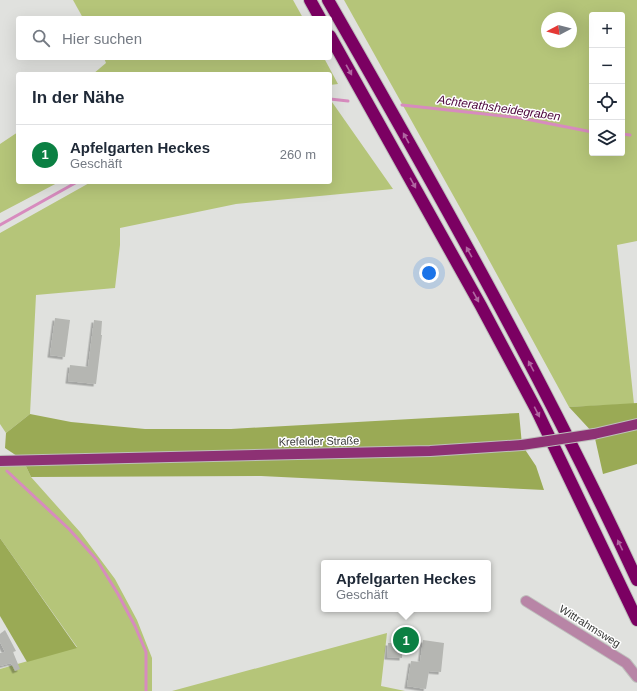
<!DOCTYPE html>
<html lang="de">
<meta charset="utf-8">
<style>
:root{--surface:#fff;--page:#f2f2f3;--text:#1f2937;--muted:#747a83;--line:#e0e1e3;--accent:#0b8043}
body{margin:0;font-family:Helvetica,sans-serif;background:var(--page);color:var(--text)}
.controls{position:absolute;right:12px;top:12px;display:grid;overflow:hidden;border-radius:4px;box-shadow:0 4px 16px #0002}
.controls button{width:36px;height:36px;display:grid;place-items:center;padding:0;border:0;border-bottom:1px solid var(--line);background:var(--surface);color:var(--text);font:20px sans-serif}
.compass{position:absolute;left:541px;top:12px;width:36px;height:36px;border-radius:50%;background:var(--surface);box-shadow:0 4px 16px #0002;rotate:263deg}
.you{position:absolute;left:429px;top:273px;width:14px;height:14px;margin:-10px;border:3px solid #fff;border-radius:50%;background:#1a73e8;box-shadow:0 0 0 6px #1a73e833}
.badge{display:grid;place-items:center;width:26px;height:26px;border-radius:50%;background:var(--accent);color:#fff;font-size:13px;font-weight:700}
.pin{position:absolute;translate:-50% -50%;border:2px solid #fff;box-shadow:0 1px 4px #0006}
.popup{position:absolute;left:321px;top:560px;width:170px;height:52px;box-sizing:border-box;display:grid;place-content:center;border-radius:4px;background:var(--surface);filter:drop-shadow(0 1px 3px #0005);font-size:13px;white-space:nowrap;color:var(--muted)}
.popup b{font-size:15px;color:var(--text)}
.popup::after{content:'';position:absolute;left:50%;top:100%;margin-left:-8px;border:8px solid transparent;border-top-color:var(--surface)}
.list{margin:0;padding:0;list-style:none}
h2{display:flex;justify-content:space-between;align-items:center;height:52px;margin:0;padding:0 16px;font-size:17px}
h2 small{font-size:13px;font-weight:400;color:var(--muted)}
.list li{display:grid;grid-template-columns:26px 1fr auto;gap:12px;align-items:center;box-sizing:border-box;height:60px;padding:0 16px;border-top:1px solid var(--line)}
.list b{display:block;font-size:15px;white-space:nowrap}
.list p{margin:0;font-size:13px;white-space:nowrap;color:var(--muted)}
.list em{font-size:13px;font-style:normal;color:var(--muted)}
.icon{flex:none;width:22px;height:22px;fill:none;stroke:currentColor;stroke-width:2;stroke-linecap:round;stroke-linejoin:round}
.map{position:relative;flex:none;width:637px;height:691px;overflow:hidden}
.search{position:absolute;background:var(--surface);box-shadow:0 4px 16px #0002;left:16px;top:16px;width:316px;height:44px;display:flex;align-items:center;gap:10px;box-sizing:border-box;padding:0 14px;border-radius:4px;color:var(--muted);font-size:15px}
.panel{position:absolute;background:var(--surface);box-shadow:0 4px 16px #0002;left:16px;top:72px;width:316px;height:112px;border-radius:4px}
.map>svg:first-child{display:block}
</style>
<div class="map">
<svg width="637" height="691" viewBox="0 0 637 691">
<defs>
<filter id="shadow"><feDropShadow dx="-2.5" dy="2.5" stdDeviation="0" flood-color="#0004"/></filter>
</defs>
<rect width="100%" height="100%" fill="#e0e1de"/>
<g fill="#b5c579" fill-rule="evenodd">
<polygon points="73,0 293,0 303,18 83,18"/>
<path d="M344,0H637V241L617,245L634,404L569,407L477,238ZM592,15H622V153H592ZM547,18H571V42H547Z"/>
<polygon points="104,58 324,58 338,84 330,85 330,74 93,74 106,63"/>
<polygon points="330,102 332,102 393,189 236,204 120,228 120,245 115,288 36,295 30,414 6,433 0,424 0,233 91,182 330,182"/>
<polygon points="18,132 18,182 59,182 0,213 0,144"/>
<polygon points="23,460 31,477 80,532 115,579 137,620 152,658 152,691 0,691 0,669 77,647 0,538 0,464"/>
<polygon points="387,633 381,686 405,691 172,691"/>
</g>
<g fill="#9aaa55">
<polygon points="637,403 637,464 603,474 594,434 569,407"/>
<polygon points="519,413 522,445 536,466 544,490 261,476 31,477 23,460 5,448 6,433 30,414 71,422 145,429 231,429"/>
<polygon points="0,538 77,648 27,662 0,616"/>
</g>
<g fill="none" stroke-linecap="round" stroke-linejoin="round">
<g stroke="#d78bbe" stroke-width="3">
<polyline points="330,99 348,101"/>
<polyline points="402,105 521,118 592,132"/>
<polyline points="622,134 630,135"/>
<polyline points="0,225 77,182"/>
<polyline points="7,471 69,529 97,560 118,594 135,626 146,652 146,691"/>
</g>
</g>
<g fill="#b5b6b2" filter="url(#shadow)">
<polygon points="55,318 70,320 65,357 50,355"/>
<polygon points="94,320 102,321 101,335 102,335 96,384 68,381 70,365 88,367"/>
<polygon points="5,630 16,651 13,652 20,669 15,671 11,663 0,666 0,653 5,652 0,642 0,634"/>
<polygon points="423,640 444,643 441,672 429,671 426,689 407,686 411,661 420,662"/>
<polygon points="388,643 403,643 402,658 387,657"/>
</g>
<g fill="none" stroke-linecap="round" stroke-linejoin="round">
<g stroke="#bebfbc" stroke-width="12">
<polyline id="minor" points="526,601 626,663 637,677"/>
</g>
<g stroke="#bebfbc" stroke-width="12">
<g id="major">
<polyline points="594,434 637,424"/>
<polyline points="0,461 430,451 522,445"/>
</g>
</g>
<g stroke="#bebfbc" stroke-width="14">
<g id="highway">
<polyline points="310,0 320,18"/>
<path d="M328,0C437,190 545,381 637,580"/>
<polyline points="330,36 481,306 537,411 637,620"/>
</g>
</g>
<use href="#minor" stroke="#b885a6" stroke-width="10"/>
<use href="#major" stroke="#8d3174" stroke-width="10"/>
<use href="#highway" stroke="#7b0062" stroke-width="12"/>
<g stroke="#bebfbc" stroke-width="12" stroke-linecap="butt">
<polyline id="major-bridge" points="522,445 594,434"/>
</g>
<use href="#major-bridge" stroke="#8d3174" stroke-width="10"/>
</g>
<defs><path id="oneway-solid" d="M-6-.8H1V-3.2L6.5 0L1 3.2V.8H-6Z"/></defs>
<g fill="#b066a1">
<use href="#oneway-solid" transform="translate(349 70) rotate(61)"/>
<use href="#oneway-solid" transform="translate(406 138) rotate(-119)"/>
<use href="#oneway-solid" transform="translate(413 183) rotate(61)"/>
<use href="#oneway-solid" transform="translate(469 252) rotate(-119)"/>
<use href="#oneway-solid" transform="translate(476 297) rotate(61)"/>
<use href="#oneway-solid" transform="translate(531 366) rotate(-118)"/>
<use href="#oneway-solid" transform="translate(537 412) rotate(63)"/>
<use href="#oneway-solid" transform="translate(620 545) rotate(-116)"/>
</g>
<g text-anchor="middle" stroke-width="3" stroke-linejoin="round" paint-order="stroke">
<g font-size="11" fill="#373836" stroke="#fff">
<text transform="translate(319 441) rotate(-1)" y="4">Krefelder Straße</text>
<text transform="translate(590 626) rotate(32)" y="4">Wittrahmsweg</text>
</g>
<g font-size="12" font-style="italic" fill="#4c073c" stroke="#fff">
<text transform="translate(499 108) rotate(8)" y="4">Achterathsheidegraben</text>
</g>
</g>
</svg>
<div class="controls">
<button>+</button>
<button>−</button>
<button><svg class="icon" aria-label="locate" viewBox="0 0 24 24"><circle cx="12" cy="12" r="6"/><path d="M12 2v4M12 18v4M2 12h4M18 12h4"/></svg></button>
<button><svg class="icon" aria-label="layers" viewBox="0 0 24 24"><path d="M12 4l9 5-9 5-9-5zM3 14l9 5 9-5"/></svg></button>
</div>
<svg class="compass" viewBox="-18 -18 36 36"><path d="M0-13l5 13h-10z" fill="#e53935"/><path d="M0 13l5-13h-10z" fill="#747a83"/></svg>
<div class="you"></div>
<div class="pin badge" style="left:406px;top:640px">1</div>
<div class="popup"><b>Apfelgarten Heckes</b>Geschäft</div>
<div class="search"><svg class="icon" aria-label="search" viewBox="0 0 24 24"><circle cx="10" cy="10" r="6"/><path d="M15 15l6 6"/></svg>Hier suchen</div>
<section class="panel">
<h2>In der Nähe<small></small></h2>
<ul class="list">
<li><span class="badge">1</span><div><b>Apfelgarten Heckes</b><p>Geschäft</p></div><em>260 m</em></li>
</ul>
</section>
</div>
